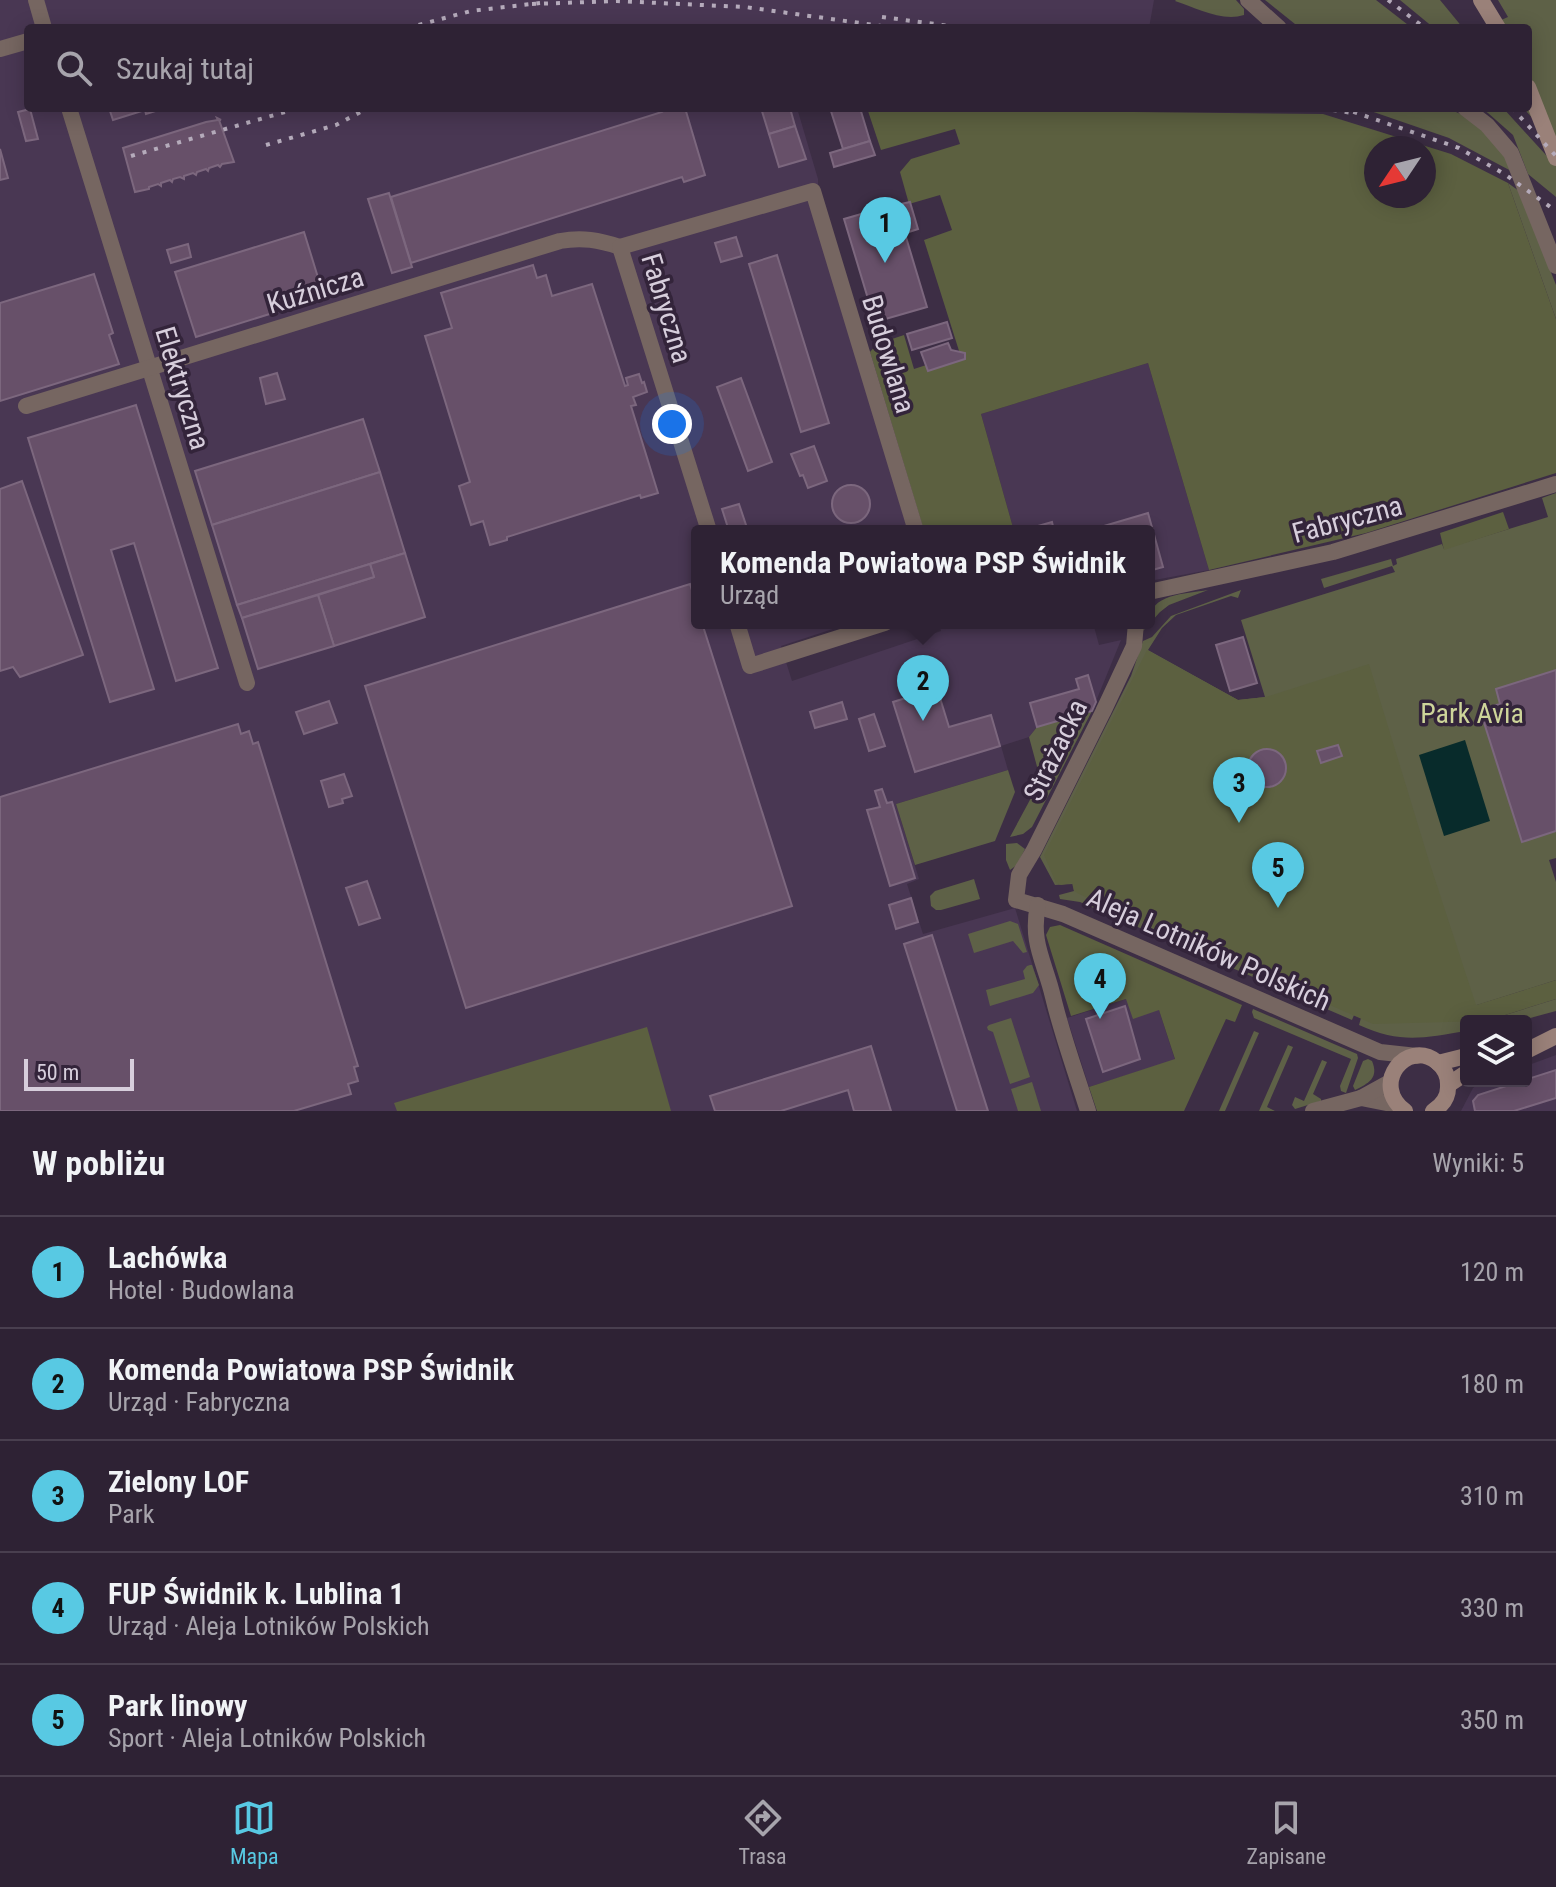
<!DOCTYPE html>
<html lang="pl">
<meta charset="utf-8">
<style>
:root{--surface:#2e2234;--page:#3a2f40;--text:#f1f3f6;--muted:#a7a4ac;--line:#493f4f;--accent:#58c9e3}
body{margin:0;font-family:"Roboto Condensed",sans-serif;background:var(--page);color:var(--text)}
.controls{position:absolute;right:24px;bottom:24px;display:grid;overflow:hidden;border-radius:8px;box-shadow:0 4px 20px #0003}
.controls button{width:72px;height:72px;display:grid;place-items:center;padding:0;border:0;border-bottom:2px solid var(--line);background:var(--surface);color:var(--text);font:40px sans-serif}
.compass{position:absolute;left:1364px;top:136px;width:72px;height:72px;border-radius:50%;background:var(--surface);box-shadow:0 4px 20px #0003;rotate:235deg}
.scale{position:absolute;left:24px;bottom:20px;width:110px;box-sizing:border-box;padding-left:8px;border:4px solid #d7cedc;border-top:0;font-size:22px;line-height:28px;white-space:nowrap;color:#d7cedc;-webkit-text-stroke:6px #33243a;paint-order:stroke}
.you{position:absolute;left:672px;top:424px;width:28px;height:28px;margin:-20px;border:6px solid #fff;border-radius:50%;background:#1a73e8;box-shadow:0 0 0 12px #1a73e833}
.badge{display:grid;place-items:center;width:52px;height:52px;border-radius:50%;background:var(--accent);color:#111;font-size:26px;font-weight:700}
.pin{position:absolute;translate:-50% -66px;filter:drop-shadow(0 2px 4px #0008)}
.pin::after{content:'';position:absolute;top:42px;width:28px;height:24px;background:inherit;clip-path:polygon(0 0,100% 0,50% 100%)}
.popup{position:absolute;left:691px;top:525px;width:464px;height:104px;box-sizing:border-box;display:grid;place-content:center;border-radius:8px;background:var(--surface);filter:drop-shadow(0 2px 6px #0005);font-size:26px;white-space:nowrap;color:var(--muted)}
.popup b{font-size:30px;color:var(--text)}
.popup::after{content:'';position:absolute;left:50%;top:100%;margin-left:-16px;border:16px solid transparent;border-top-color:var(--surface)}
.list{margin:0;padding:0;list-style:none}
h2{display:flex;justify-content:space-between;align-items:center;height:104px;margin:0;padding:0 32px;font-size:34px}
h2 small{font-size:26px;font-weight:400;color:var(--muted)}
.list li{display:grid;grid-template-columns:52px 1fr auto;gap:24px;align-items:center;box-sizing:border-box;height:112px;padding:0 32px;border-top:2px solid var(--line)}
.list b{display:block;font-size:30px;white-space:nowrap}
.list p{margin:0;font-size:26px;white-space:nowrap;color:var(--muted)}
.list em{font-size:26px;font-style:normal;color:var(--muted)}
.icon{flex:none;width:44px;height:44px;fill:none;stroke:currentColor;stroke-width:2;stroke-linecap:round;stroke-linejoin:round}
.map{position:relative;flex:none;width:1556px;height:1111px;overflow:hidden}
.search{position:absolute;background:var(--surface);box-shadow:0 4px 20px #0003;left:24px;right:24px;top:24px;height:88px;display:flex;align-items:center;gap:20px;box-sizing:border-box;padding:0 28px;border-radius:8px;color:var(--muted);font-size:30px}
.sheet{height:664px;background:var(--surface)}
nav{display:flex;justify-content:space-around;align-items:center;box-sizing:border-box;height:112px;border-top:2px solid var(--line);background:var(--surface);font-size:22px;color:var(--muted)}
nav a{display:grid;justify-items:center;gap:4px}
nav .on{color:var(--accent)}
.map>svg:first-child{display:block}
</style>
<div class="map">
<svg width="1556" height="1111" viewBox="0 0 1556 1111">
<rect width="100%" height="100%" fill="#3d2e45"/>
<g fill="#493753">
<polygon points="0,0 1154,0 1149,28 28,28 28,108 797,108 818,179 818,230 908,531 697,531 697,623 851,623 781,646 792,681 941,631 939,623 1093,623 1099,645 1121,640 1092,711 1037,727 1029,737 1001,746 1008,770 896,804 919,879 907,884 923,934 1015,908 1077,1111 0,1111"/>
<polygon points="1148,363 1209,570 1149,581 1149,531 1014,531 981,414"/>
<polygon points="1126,999 1159,1010 1175,1060 1089,1087 1067,1018"/>
<polygon points="1556,1055 1556,1111 1461,1111 1473,1088 1480,1083 1485,1081 1526,1081 1526,1066"/>
</g>
<g fill="#5e6147">
<path d="M1176,0H1236L1244,9V15C1222,22 1196,8 1175,1Z"/>
<polygon points="1265,0 1376,0 1412,28 1300,28"/>
<polygon points="1400,0 1440,0 1463,28 1434,28"/>
<polygon points="1498,0 1556,0 1556,143 1523,108 1528,108 1528,28 1483,28 1508,17"/>
<polygon points="1362,108 1447,108 1465,116 1486,131 1504,153 1513,172 1449,138"/>
<polygon points="1480,108 1503,108 1556,166 1556,197 1528,174 1513,135 1488,113"/>
<polygon points="1508,183 1519,191 1556,285 1556,319"/>
<path d="M1556,493V858L1549,860L1556,882V980L1477,1005L1466,1021V1031C1423,1038 1401,1044 1359,1025L1361,1018L1354,1015L1352,1020L1080,902L1060,899L1059,895L1074,891L1073,884L1055,885L1040,857L1131,676L1143,641L1152,637L1171,616L1241,590L1238,598L1231,596L1176,615L1162,628L1148,650L1238,700L1265,697L1241,620L1395,572L1392,566L1324,588L1321,579L1391,559L1393,566L1397,564L1396,559L1442,544L1444,549L1548,517L1542,498Z"/>
<path d="M1208,590L1169,605L1160,612L1143,631L1146,623H1149C1149,593 1185,594 1208,590Z"/>
<polygon points="1092,711 1032,827 1023,834 1010,837 1038,785 1039,774 1029,737 1037,727"/>
<polygon points="1008,770 1015,792 995,841 915,865 896,804"/>
<polygon points="1017,843 1025,849 1017,865 1010,870 1006,860 1006,844"/>
<polygon points="974,879 980,899 941,910 936,910 931,906 930,896 935,891"/>
<polygon points="1010,921 1018,924 1027,952 1023,953 1013,941 974,953 968,934"/>
<polygon points="1030,965 1032,965 1039,985 1033,993 990,1006 986,990 1025,979 1023,971 1027,966"/>
<polygon points="1556,999 1556,1011 1519,1021 1486,1021"/>
<polygon points="1253,1009 1357,1054 1358,1058 1346,1093 1341,1091 1340,1086 1351,1059 1254,1018 1252,1012"/>
<polygon points="1011,1018 1030,1077 1010,1084 993,1032 988,1030 987,1027 989,1025"/>
<polygon points="1254,1031 1259,1033 1225,1111 1219,1111"/>
<polygon points="1288,1045 1293,1047 1267,1107 1275,1111 1259,1111"/>
<path d="M1368,1059L1372,1061C1379,1078 1369,1083 1355,1090L1353,1086L1363,1061Z"/>
<polygon points="1322,1060 1327,1062 1313,1094 1321,1099 1321,1101 1295,1109 1292,1105 1295,1097 1304,1101"/>
<polygon points="1032,1082 1041,1111 1018,1111 1011,1089"/>
</g>
<g fill="#5c6040" fill-rule="evenodd">
<path d="M867,108H1111L1135,112L1323,114L1451,154L1508,183L1556,319V473L1366,533L1209,570L1148,363L981,414L1014,531H924L870,352L877,344L904,335L914,369L960,354L924,240L952,230L940,195L909,204L900,172L911,159L960,144L955,129L881,150ZM1376,148H1424V196H1376Z"/>
<polygon points="1503,512 1509,529 1444,550 1440,533"/>
<polygon points="1147,650 1238,700 1266,697 1369,664 1429,861 1476,1005 1556,980 1556,999 1486,1021 1373,1024 1079,894 1074,891 1072,883 1061,885 1056,883 1044,855"/>
<polygon points="1060,925 1242,1005 1235,1022 1226,1019 1184,1111 1097,1111 1089,1087 1175,1059 1159,1010 1133,1019 1126,999 1071,1016 1046,935 1050,927"/>
<polygon points="647,1027 671,1111 397,1111 394,1103"/>
</g>
<polygon fill="#082b2b" points="1465,740 1490,821 1444,836 1419,755"/>
<g fill="#675069" stroke="#7c677e" stroke-width="2">
<polygon points="109,108 165,108 146,114 145,110 113,120"/>
<polygon points="660,108 685,108 705,175 684,182 682,177 411,263 391,197 662,112"/>
<polygon points="761,108 790,108 795,126 769,134"/>
<polygon points="830,108 860,108 870,141 843,149"/>
<polygon points="30,109 38,139 26,141 18,112"/>
<polygon points="217,118 221,120 219,120 234,162 222,164 220,167 218,165 209,168 208,171 206,169 197,172 196,175 193,173 184,176 184,179 180,177 173,179 172,182 170,180 161,183 161,186 158,184 149,187 149,189 135,192 123,148 206,122 218,120"/>
<polygon points="795,126 806,159 779,167 769,134"/>
<polygon points="870,141 875,155 834,167 830,153"/>
<polygon points="0,149 8,178 0,180"/>
<polygon points="389,193 412,267 392,273 368,199"/>
<polygon points="910,202 918,229 909,232 901,204"/>
<polygon points="896,204 927,307 875,322 844,219"/>
<polygon points="304,232 324,297 196,337 175,272"/>
<polygon points="736,237 742,256 721,262 715,243"/>
<polygon points="188,244 191,257 171,263 167,250"/>
<polygon points="777,255 829,423 801,432 749,264"/>
<polygon points="533,265 537,278 546,275 552,296 592,284 625,386 628,385 626,378 639,374 642,383 644,382 647,392 633,397 636,405 631,406 658,493 641,498 640,495 507,537 507,540 490,545 483,521 471,525 459,486 470,482 425,336 452,328 441,293"/>
<polygon points="94,274 113,333 109,335 119,364 0,401 0,303"/>
<polygon points="947,322 952,338 912,350 907,334"/>
<polygon points="948,343 951,350 965,353 965,359 928,371 921,352"/>
<polygon points="277,373 285,399 266,404 260,378"/>
<polygon points="741,378 772,462 748,471 717,387"/>
<polygon points="136,405 218,668 176,681 134,543 111,550 154,689 110,702 28,438"/>
<polygon points="363,419 380,472 212,525 195,471"/>
<polygon points="814,446 827,481 808,488 803,475 800,476 791,454"/>
<polygon points="380,472 405,553 237,605 212,525"/>
<polygon points="22,481 83,655 20,677 13,667 0,671 0,489"/>
<circle cx="851" cy="504" r="19"/>
<polygon points="739,504 748,531 729,531 722,509"/>
<polygon points="1148,513 1163,567 1149,571 1149,531 1087,531"/>
<polygon points="1052,522 1054,531 1039,531 1038,526"/>
<polygon points="405,553 425,617 334,646 318,595 374,577 370,564"/>
<polygon points="370,564 374,577 242,618 237,605"/>
<polygon points="690,584 697,606 697,623 702,623 792,906 466,1008 365,686"/>
<polygon points="318,595 334,646 258,669 242,618"/>
<polygon points="1243,637 1257,683 1230,691 1216,645"/>
<polygon points="1556,670 1556,831 1522,842 1480,710 1500,704 1496,689"/>
<polygon points="932,672 949,727 991,715 1000,746 915,772 893,702 909,697 904,680"/>
<polygon points="1088,675 1096,702 1092,711 1037,727 1030,703 1079,689 1076,679"/>
<polygon points="329,701 337,723 304,734 296,712"/>
<polygon points="842,702 847,719 815,728 810,712"/>
<polygon points="874,714 885,746 869,751 859,719"/>
<polygon points="238,724 241,734 249,731 253,744 258,742 358,1066 354,1067 358,1081 348,1084 351,1094 294,1111 0,1111 0,797"/>
<polygon points="1338,745 1342,756 1321,763 1317,751"/>
<circle cx="1267" cy="768" r="19"/>
<polygon points="344,774 352,796 342,799 343,803 329,807 321,781"/>
<polygon points="882,789 887,803 892,802 915,878 890,886 867,810 880,807 875,791"/>
<polygon points="367,881 380,918 359,925 346,888"/>
<polygon points="911,898 918,922 896,929 889,905"/>
<polygon points="932,935 988,1111 957,1111 904,944"/>
<polygon points="1125,1006 1140,1059 1103,1072 1086,1019"/>
<polygon points="871,1046 891,1111 854,1111 848,1090 781,1111 715,1111 710,1096"/>
<polygon points="1556,1070 1556,1098 1514,1111 1475,1111 1473,1101 1478,1095"/>
</g>
<g fill="none" stroke-linecap="round" stroke-linejoin="round">
<g stroke="#766661" stroke-width="16">
<polyline points="36,0 44,28"/>
<polyline points="1248,0 1279,28"/>
<polyline points="0,49 28,41"/>
<polyline points="69,108 247,683"/>
<polyline points="1465,108 1487,125 1511,153 1556,266"/>
<path d="M26,406L560,241C582,237 599,240 620,247"/>
<polyline points="709,531 620,247 813,191 916,531"/>
<polyline points="1149,592 1333,552 1556,484"/>
<polyline points="737,623 750,666 885,623"/>
<polyline points="1136,623 1134,646 1103,712 1034,850 1019,875 1016,900 1063,914 1380,1052 1417,1056"/>
<path d="M1038,905C1030,943 1045,962 1053,997C1062,1035 1076,1073 1088,1111"/>
<polyline points="1361,1098 1397,1105"/>
<polyline points="1313,1111 1361,1098 1390,1082"/>
</g>
<g stroke="#9a8179" stroke-width="16">
<polyline points="1481,0 1498,28"/>
<polyline points="1528,87 1556,158"/>
<polyline points="1526,1051 1556,1036"/>
<polyline points="1438,1063 1466,1056"/>
<polyline points="1448,1085 1466,1073"/>
<path d="M1405,1111C1370,1085 1406,1038 1437,1062C1444,1068 1448,1076 1448,1084C1449,1096 1443,1105 1433,1111"/>
</g>
<g stroke="#b5abbb" stroke-width="4" stroke-dasharray="4 8" stroke-linecap="butt">
<polyline points="1388,0 1425,28"/>
<polyline points="532,4 617,1 745,7 896,28"/>
<polyline points="882,17 965,28"/>
<polyline points="407,28 471,11 540,3"/>
<polyline points="1321,108 1352,113"/>
<polyline points="1342,108 1459,148 1506,175 1556,211"/>
<polyline points="1512,108 1556,156"/>
<polyline points="266,145 336,125 368,108"/>
<polyline points="131,156 299,108"/>
</g>
</g>
<g text-anchor="middle" stroke-width="7" stroke-linejoin="round" paint-order="stroke">
<g font-size="28" fill="#d7cedc" stroke="#33243a">
<text transform="translate(315 290) rotate(-17)" y="10">Kuźnicza</text>
<text transform="translate(667 308) rotate(73)" y="10">Fabryczna</text>
<text transform="translate(889 354) rotate(73)" y="10">Budowlana</text>
<text transform="translate(183 388) rotate(73)" y="10">Elektryczna</text>
<text transform="translate(1347 519) rotate(-15)" y="10">Fabryczna</text>
<text transform="translate(1055 750) rotate(-64)" y="10">Strażacka</text>
<text transform="translate(1209 949) rotate(24)" y="10">Aleja Lotników Polskich</text>
</g>
<g font-size="28" fill="#ced59a" stroke="#33243a">
<text x="1472" y="723">Park Avia</text>
</g>
</g>
</svg>
<div class="controls">
<button><svg class="icon" aria-label="layers" viewBox="0 0 24 24"><path d="M12 4l9 5-9 5-9-5zM3 14l9 5 9-5"/></svg></button>
</div>
<svg class="compass" viewBox="-18 -18 36 36"><path d="M0-13l5 13h-10z" fill="#e53935"/><path d="M0 13l5-13h-10z" fill="#a7a4ac"/></svg>
<div class="scale">50 m</div>
<div class="you"></div>
<div class="pin badge" style="left:885px;top:263px">1</div>
<div class="pin badge" style="left:923px;top:721px">2</div>
<div class="popup"><b>Komenda Powiatowa PSP Świdnik</b>Urząd</div>
<div class="pin badge" style="left:1239px;top:823px">3</div>
<div class="pin badge" style="left:1100px;top:1019px">4</div>
<div class="pin badge" style="left:1278px;top:908px">5</div>
<div class="search"><svg class="icon" aria-label="search" viewBox="0 0 24 24"><circle cx="10" cy="10" r="6"/><path d="M15 15l6 6"/></svg>Szukaj tutaj</div>
</div>
<section class="sheet">
<h2>W pobliżu<small>Wyniki: 5</small></h2>
<ul class="list">
<li><span class="badge">1</span><div><b>Lachówka</b><p>Hotel · Budowlana</p></div><em>120 m</em></li>
<li><span class="badge">2</span><div><b>Komenda Powiatowa PSP Świdnik</b><p>Urząd · Fabryczna</p></div><em>180 m</em></li>
<li><span class="badge">3</span><div><b>Zielony LOF</b><p>Park</p></div><em>310 m</em></li>
<li><span class="badge">4</span><div><b>FUP Świdnik k. Lublina 1</b><p>Urząd · Aleja Lotników Polskich</p></div><em>330 m</em></li>
<li><span class="badge">5</span><div><b>Park linowy</b><p>Sport · Aleja Lotników Polskich</p></div><em>350 m</em></li>
</ul>
</section>
<nav>
<a class="on"><svg class="icon" aria-label="map" viewBox="0 0 24 24"><path d="M3 6l6-2 6 2 6-2v14l-6 2-6-2-6 2zM9 4v14M15 6v14"/></svg>Mapa</a>
<a><svg class="icon" aria-label="directions" viewBox="0 0 24 24"><path d="M12 3l9 9-9 9-9-9zM9 14v-3h6M13 9l2 2-2 2"/></svg>Trasa</a>
<a><svg class="icon" aria-label="saved" viewBox="0 0 24 24"><path d="M7 4h10v16l-5-4-5 4z"/></svg>Zapisane</a>
</nav>
